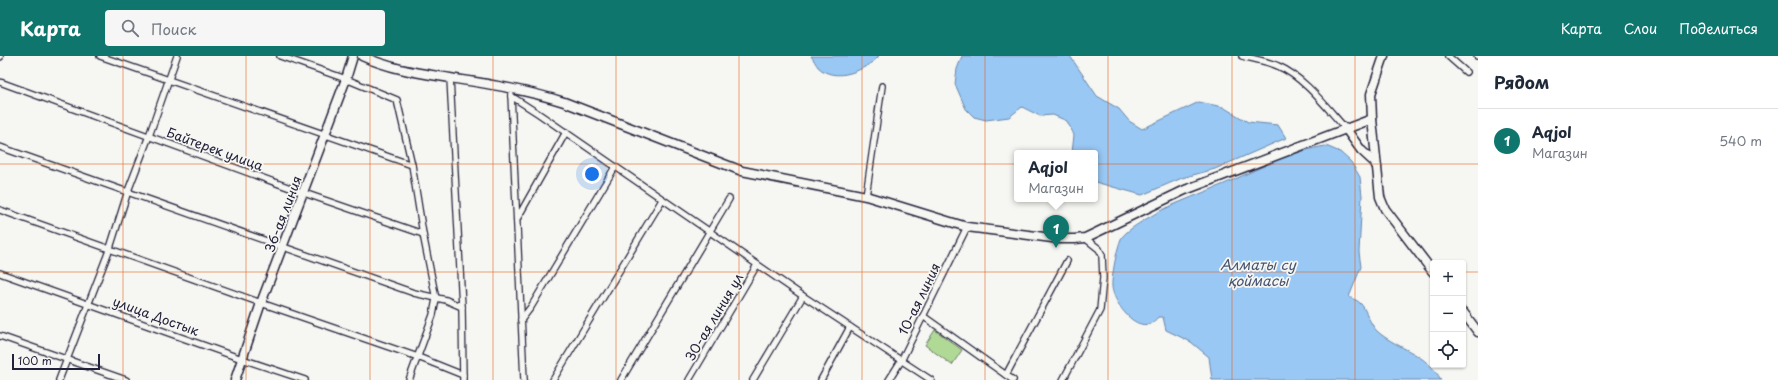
<!DOCTYPE html>
<html lang="ru">
<meta charset="utf-8">
<style>
:root{--surface:#fff;--page:#f6f6f7;--text:#1f2937;--muted:#747a83;--line:#e0e1e3;--accent:#0f766e}
body{margin:0;font-family:"Playpen Sans",sans-serif;background:var(--page);color:var(--text)}
.controls{position:absolute;right:12px;bottom:12px;display:grid;overflow:hidden;border-radius:4px;box-shadow:0 1px 3px #0004}
.controls button{width:36px;height:36px;display:grid;place-items:center;padding:0;border:0;border-bottom:1px solid var(--line);background:var(--surface);color:var(--text);font:20px sans-serif}
.scale{position:absolute;left:12px;bottom:10px;width:88px;box-sizing:border-box;padding-left:4px;border:2px solid #22223b;border-top:0;font-size:11px;line-height:14px;white-space:nowrap;color:#22223b;-webkit-text-stroke:3px #f6f6f2;paint-order:stroke}
.you{position:absolute;left:592px;top:118px;width:14px;height:14px;margin:-10px;border:3px solid #fff;border-radius:50%;background:#1a73e8;box-shadow:0 0 0 6px #1a73e833}
.badge{display:grid;place-items:center;width:26px;height:26px;border-radius:50%;background:var(--accent);color:#fff;font-size:13px;font-weight:700}
.pin{position:absolute;translate:-50% -33px;filter:drop-shadow(0 1px 2px #0008)}
.pin::after{content:'';position:absolute;top:21px;width:14px;height:12px;background:inherit;clip-path:polygon(0 0,100% 0,50% 100%)}
.popup{position:absolute;left:1014px;top:94px;width:84px;height:52px;box-sizing:border-box;display:grid;place-content:center;border-radius:4px;background:var(--surface);filter:drop-shadow(0 1px 3px #0005);font-size:13px;white-space:nowrap;color:var(--muted)}
.popup b{font-size:15px;color:var(--text)}
.popup::after{content:'';position:absolute;left:50%;top:100%;margin-left:-8px;border:8px solid transparent;border-top-color:var(--surface)}
.list{margin:0;padding:0;list-style:none}
h2{display:flex;justify-content:space-between;align-items:center;height:52px;margin:0;padding:0 16px;font-size:17px}
h2 small{font-size:13px;font-weight:400;color:var(--muted)}
.list li{display:grid;grid-template-columns:26px 1fr auto;gap:12px;align-items:center;box-sizing:border-box;height:64px;padding:0 16px;border-top:1px solid var(--line)}
.list b{display:block;font-size:15px;white-space:nowrap}
.list p{margin:0;font-size:13px;white-space:nowrap;color:var(--muted)}
.list em{font-size:13px;font-style:normal;color:var(--muted)}
.icon{flex:none;width:22px;height:22px;fill:none;stroke:currentColor;stroke-width:2;stroke-linecap:round;stroke-linejoin:round}
.map{position:relative;flex:none;width:1478px;height:324px;overflow:hidden}
header{display:flex;align-items:center;gap:24px;box-sizing:border-box;height:56px;padding:0 20px;background:var(--accent);color:#fff}
header strong{font-size:19px}
nav{display:flex;gap:22px;margin-inline-start:auto;font-size:14px}
.search{width:280px;height:36px;background:var(--page);display:flex;align-items:center;gap:10px;box-sizing:border-box;padding:0 14px;border-radius:4px;color:var(--muted);font-size:15px}
main{display:flex}
aside{flex:1;background:var(--surface)}
.map>svg:first-child{display:block}
</style>
<header>
<strong>Карта</strong>
<div class="search"><svg class="icon" aria-label="search" viewBox="0 0 24 24"><circle cx="10" cy="10" r="6"/><path d="M15 15l6 6"/></svg>Поиск</div>
<nav><a>Карта</a><a>Слои</a><a>Поделиться</a></nav>
</header>
<main>
<div class="map">
<svg width="1478" height="324" viewBox="0 0 1478 324">
<rect width="100%" height="100%" fill="#f6f6f2"/>
<filter id="ink" filterUnits="userSpaceOnUse"><feTurbulence type="fractalNoise" baseFrequency=".025" numOctaves="2"/><feDisplacementMap in="SourceGraphic" scale="8" xChannelSelector="R" yChannelSelector="G"/><feConvolveMatrix kernelMatrix="1 2 1 2 8 2 1 2 1" color-interpolation-filters="sRGB"/></filter>
<g filter="url(#ink)">
<polygon fill="#b1d996" stroke="#6a7e68" points="935,274 962,294 952,309 925,289"/>
<g fill="#99c8f4" stroke="#6986aa">
<path d="M811,0H879C866,14 835,28 818,11C816,8 813,3 811,0Z"/>
<polygon points="962,0 1070,0 1097,40 1119,53 1129,65 1142,73 1199,46 1223,51 1248,66 1278,69 1286,82 1215,113 1182,122 1142,139 1095,126 1095,97 1072,97 1074,79 1067,65 1053,59 1040,60 1022,51 1009,61 986,64 974,61 966,53 955,28 957,13"/>
<path d="M1326,90L1340,96L1351,106L1360,121L1362,140L1359,196L1361,211L1349,241C1353,243 1357,244 1360,247C1366,252 1369,268 1378,276C1398,293 1428,298 1441,324H1212L1209,301L1191,286L1166,274L1163,261H1158C1141,284 1114,249 1112,231C1111,222 1117,192 1121,183C1124,175 1151,160 1160,155C1180,145 1203,137 1224,128C1254,115 1294,94 1326,90Z"/>
</g>
<g fill="none" stroke-linecap="round" stroke-linejoin="round">
<g stroke="#22223b" stroke-width="8">
<g id="street">
<polyline points="100,0 412,109"/>
<polyline points="280,0 346,23 397,44 412,109 423,178 436,243 433,259 409,324"/>
<path d="M1242,0C1253,3 1267,5 1278,10C1304,21 1327,52 1346,73"/>
<polyline points="1448,0 1466,16"/>
<polyline points="1477,0 1478,0"/>
<polyline points="0,1 0,0"/>
<polyline points="450,22 462,251 463,324"/>
<polyline points="0,26 304,137 423,178"/>
<polyline points="511,39 524,324"/>
<polyline points="511,40 539,58 803,240 931,324"/>
<polyline points="0,91 414,237 446,244 462,251"/>
<polyline points="866,140 882,30"/>
<polyline points="0,154 261,247 418,301 463,319"/>
<polyline points="517,163 566,76"/>
<polyline points="0,217 242,303 305,324"/>
<polyline points="923,260 1013,324"/>
<polyline points="521,264 531,251 615,111"/>
<polyline points="0,280 126,324"/>
<polyline points="1006,319 1067,205"/>
<polyline points="59,324 110,192 128,135 149,80 177,0"/>
<polyline points="553,324 662,144"/>
<polyline points="621,324 729,143"/>
<polyline points="689,324 757,209"/>
<polyline points="753,324 803,240"/>
<polyline points="821,324 850,271"/>
<polyline points="889,324 901,305 967,171"/>
<polyline points="1063,324 1100,254 1103,222 1102,199 1099,193 1085,182"/>
</g>
</g>
<g stroke="#22223b" stroke-width="11">
<g id="secondary">
<path d="M362,0C390,13 420,17 450,22C488,28 527,34 564,46L742,115L866,140L967,171L1060,183H1075L1085,182L1185,134L1372,63"/>
<polyline points="1384,0 1371,38 1372,63 1380,141 1385,153 1433,216"/>
<polyline points="1346,73 1361,94 1374,106 1377,111"/>
<polyline points="1463,256 1478,276"/>
<polyline points="235,324 261,247 346,23 353,0"/>
</g>
</g>
<use href="#street" stroke="#f6f6f2" stroke-width="5.5"/>
<use href="#secondary" stroke="#f6f6f2" stroke-width="8"/>
</g>
</g>
<path fill="none" stroke="#e8590c" stroke-width="1" stroke-opacity="0.55" d="M123,0V324M246,0V324M370,0V324M493,0V324M616,0V324M739,0V324M862,0V324M985,0V324M1108,0V324M1232,0V324M1355,0V324M0,108H1478M0,216H1433M1463,216H1478"/>
<g text-anchor="middle" stroke-width="3.5" stroke-linejoin="round" paint-order="stroke">
<g font-size="13" fill="#22223b" stroke="#f6f6f2">
<text transform="translate(215 93) rotate(20)" y="5">Байтерек улица</text>
<text transform="translate(283 158) rotate(-69)" y="5">36-ая линия</text>
<text transform="translate(919 243) rotate(-64)" y="5">10-ая линия</text>
<text transform="translate(156 260) rotate(20)" y="5">улица Достык</text>
<text transform="translate(714 261) rotate(-59)" y="5">30-ая линия ул</text>
</g>
<g font-size="14" font-style="italic" fill="#465472" stroke="#f6f6f2">
<text x="1258" y="214">Алматы су<tspan x="1258" dy="16">қоймасы</tspan></text>
</g>
</g>
</svg>
<div class="controls">
<button>+</button>
<button>−</button>
<button><svg class="icon" aria-label="locate" viewBox="0 0 24 24"><circle cx="12" cy="12" r="6"/><path d="M12 2v4M12 18v4M2 12h4M18 12h4"/></svg></button>
</div>
<div class="scale">100 m</div>
<div class="you"></div>
<div class="pin badge" style="left:1056px;top:192px">1</div>
<div class="popup"><b>Aqjol</b>Магазин</div>
</div>
<aside>
<h2>Рядом<small></small></h2>
<ul class="list">
<li><span class="badge">1</span><div><b>Aqjol</b><p>Магазин</p></div><em>540 m</em></li>
</ul>
</aside>
</main>
